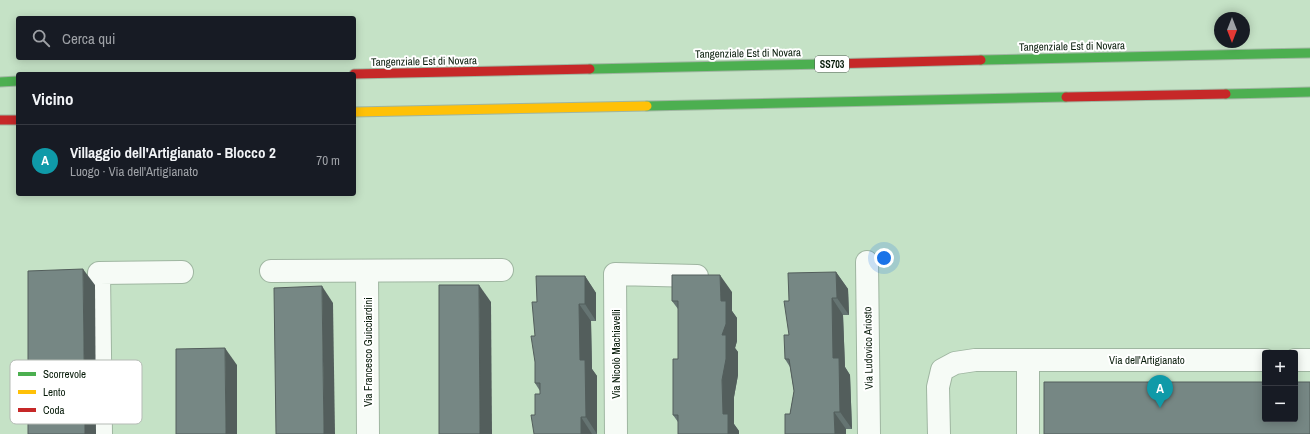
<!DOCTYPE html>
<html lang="it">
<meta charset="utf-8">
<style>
:root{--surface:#171b24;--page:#242831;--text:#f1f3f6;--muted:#9ea1a6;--line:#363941;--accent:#a6b1a9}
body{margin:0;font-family:"Archivo Narrow",sans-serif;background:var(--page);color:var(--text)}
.controls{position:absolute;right:12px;bottom:12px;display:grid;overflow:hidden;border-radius:4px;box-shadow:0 2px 10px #0003}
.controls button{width:36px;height:36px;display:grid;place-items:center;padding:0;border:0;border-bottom:1px solid var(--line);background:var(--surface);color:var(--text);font:20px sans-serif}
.compass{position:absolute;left:1214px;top:12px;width:36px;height:36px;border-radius:50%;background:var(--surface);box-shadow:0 2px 10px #0003;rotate:180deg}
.you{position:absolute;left:884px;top:258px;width:14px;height:14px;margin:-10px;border:3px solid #fff;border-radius:50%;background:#1a73e8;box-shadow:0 0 0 6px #1a73e833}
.badge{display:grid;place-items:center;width:26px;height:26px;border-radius:50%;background:var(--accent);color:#fff;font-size:13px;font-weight:700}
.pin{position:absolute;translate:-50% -33px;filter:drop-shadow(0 1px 2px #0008)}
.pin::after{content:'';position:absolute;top:21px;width:14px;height:12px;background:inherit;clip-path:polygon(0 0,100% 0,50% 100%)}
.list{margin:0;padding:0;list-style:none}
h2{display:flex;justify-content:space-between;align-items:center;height:52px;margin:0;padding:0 16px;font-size:17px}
h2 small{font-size:13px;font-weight:400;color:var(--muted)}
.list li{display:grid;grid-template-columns:26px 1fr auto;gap:12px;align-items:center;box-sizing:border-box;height:72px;padding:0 16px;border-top:1px solid var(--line)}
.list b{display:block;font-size:15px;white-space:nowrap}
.list p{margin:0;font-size:13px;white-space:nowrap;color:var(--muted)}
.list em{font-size:13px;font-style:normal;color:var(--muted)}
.icon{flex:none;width:22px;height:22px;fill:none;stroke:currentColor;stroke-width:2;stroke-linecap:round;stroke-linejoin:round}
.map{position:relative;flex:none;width:1310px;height:434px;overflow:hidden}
.search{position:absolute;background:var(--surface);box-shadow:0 2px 10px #0003;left:16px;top:16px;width:340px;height:44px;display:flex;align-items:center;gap:10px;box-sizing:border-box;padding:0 14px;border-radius:4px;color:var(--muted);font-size:15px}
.panel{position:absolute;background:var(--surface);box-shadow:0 2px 10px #0003;left:16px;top:72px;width:340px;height:124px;border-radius:4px}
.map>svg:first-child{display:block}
</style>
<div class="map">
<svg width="1310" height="434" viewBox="0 0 1310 434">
<rect width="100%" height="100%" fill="#c5e2c6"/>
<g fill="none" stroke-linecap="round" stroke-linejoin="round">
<g stroke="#9fb6a1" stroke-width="24">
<g id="street">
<polyline points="867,262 869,434"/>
<polyline points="271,271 502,270"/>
<polyline points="367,271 368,434"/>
<polyline points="1295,360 1310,360"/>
<polyline points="101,434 99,273 182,272"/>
<polyline points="616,434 615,274 697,276"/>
<polyline points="939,434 938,387 942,370 955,363 975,360 1265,360"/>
<polyline points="1028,434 1028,360"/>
</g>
</g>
<g stroke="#9fb6a1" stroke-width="11">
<g id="fast">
<polyline points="981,60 1310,53"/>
<polyline points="590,69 826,64"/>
<polyline points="0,82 18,81"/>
<polyline points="1226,94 1310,92"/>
<polyline points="647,106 1066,97"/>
</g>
</g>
<g stroke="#9fb6a1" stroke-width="11">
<polyline id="slow" points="354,112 647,106"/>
</g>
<g stroke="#9fb6a1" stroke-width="11">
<g id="jam">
<polyline points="826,64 981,60"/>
<polyline points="354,74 590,69"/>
<polyline points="1066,97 1226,94"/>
<polyline points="0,120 18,120"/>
</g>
</g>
<use href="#street" stroke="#f6fbf6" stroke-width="22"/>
<use href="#fast" stroke="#4caf50" stroke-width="9"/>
<use href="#slow" stroke="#ffc107" stroke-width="9"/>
<use href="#jam" stroke="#c62828" stroke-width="9"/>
</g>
<g fill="#657472">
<polygon points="836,272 848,289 849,315 843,315 845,367 850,375 852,429 846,429 846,434 785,434 790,414 794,391 790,367 785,359 789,335 789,301"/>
<polygon points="585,276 596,293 596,321 591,321 592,369 597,376 597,434 534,434 535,415 540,394 540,391 535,383 537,302"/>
<polygon points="732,292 732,311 737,318 737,341 735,348 738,352 738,375 734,397 734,424 739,431 678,422 673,415 678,359 678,309 672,301"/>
</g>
<g fill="#535e5c">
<polygon points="83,269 95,285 96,434 85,434"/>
<polygon points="836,272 848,289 849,315 837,298"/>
<polygon points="720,275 732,292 732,311 737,318 737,341 735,348 738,352 738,375 734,397 734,424 739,431 739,434 728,434 723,414"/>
<polygon points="585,276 596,293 596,321 585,304"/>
<polygon points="479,285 491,302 492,434 480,434"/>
<polygon points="322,286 333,303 335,434 324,434"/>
<polygon points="832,298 843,315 845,367 850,375 852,429 840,412 833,358"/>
<polygon points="579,304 591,321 592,369 597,376 597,434 586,417 580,360"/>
<polygon points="225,348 237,365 237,434 226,434"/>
<polygon points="834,412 846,429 846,434 835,434"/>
<polygon points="581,417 592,434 581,434"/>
</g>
<g fill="#768784" stroke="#535e5c">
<polygon points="83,269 85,434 28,434 28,271"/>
<polygon points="836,272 837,298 832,298 833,358 839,358 840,412 834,412 835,434 785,434 785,414 790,414 794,391 789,359 785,359 784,335 789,335 784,301 789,301 788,273"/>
<polygon points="672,275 720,275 721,301 726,301 726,324 722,335 726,335 726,359 722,380 723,414 728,414 728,434 678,434 678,415 673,415 673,359 678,359 678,301 672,301"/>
<polygon points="536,276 585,276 585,304 579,304 580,360 585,360 586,417 581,417 581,434 534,434 531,415 535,415 535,394 540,394 540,383 535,383 535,362 531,336 535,336 532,302 537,302"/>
<polygon points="439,285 479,285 480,434 439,434"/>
<polygon points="322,286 324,434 276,434 274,288"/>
<polygon points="225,348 226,434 176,434 176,349"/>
<polygon points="1044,382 1265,382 1265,419 1295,419 1295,382 1310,382 1310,434 1044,434"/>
</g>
<g text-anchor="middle" stroke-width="4" stroke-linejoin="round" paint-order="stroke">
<rect fill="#fff" stroke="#515f53" stroke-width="1" x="815" y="56" width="34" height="16" rx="3"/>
<g font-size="10" font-weight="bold" fill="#071b09">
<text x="832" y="68">SS703</text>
</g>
<g font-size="11" fill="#071b09" stroke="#fff">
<text transform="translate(1072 46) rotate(-1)" y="4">Tangenziale Est di Novara</text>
<text transform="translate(748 53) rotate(-1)" y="4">Tangenziale Est di Novara</text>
<text transform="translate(424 61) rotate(-1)" y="4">Tangenziale Est di Novara</text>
<text transform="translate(868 348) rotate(-91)" y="4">Via Ludovico Ariosto</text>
<text transform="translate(368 352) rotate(-90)" y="4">Via Francesco Guicciardini</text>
<text transform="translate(616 354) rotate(-90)" y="4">Via Nicolò Machiavelli</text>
<text x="1147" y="364">Via dell'Artigianato</text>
</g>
</g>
<rect x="10" y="360" width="132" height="64" rx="6" fill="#fff" stroke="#b5bbb5" stroke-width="1"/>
<rect x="18" y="372" width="18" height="4" fill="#4caf50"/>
<rect x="18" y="390" width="18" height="4" fill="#ffc107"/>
<rect x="18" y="408" width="18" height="4" fill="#c62828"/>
<g font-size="11" fill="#071b09">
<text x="43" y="378">Scorrevole</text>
<text x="43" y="396">Lento</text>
<text x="43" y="414">Coda</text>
</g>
</svg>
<div class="controls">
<button>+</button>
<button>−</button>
</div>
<svg class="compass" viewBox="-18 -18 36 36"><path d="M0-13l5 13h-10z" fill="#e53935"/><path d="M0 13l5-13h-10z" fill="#9ea1a6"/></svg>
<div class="you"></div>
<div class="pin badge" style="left:1160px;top:408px;background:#0f9aa8">A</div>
<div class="search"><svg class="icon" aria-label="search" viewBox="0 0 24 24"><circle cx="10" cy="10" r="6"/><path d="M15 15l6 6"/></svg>Cerca qui</div>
<section class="panel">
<h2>Vicino<small></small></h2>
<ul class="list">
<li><span class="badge" style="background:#0f9aa8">A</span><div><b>Villaggio dell'Artigianato - Blocco 2</b><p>Luogo · Via dell'Artigianato</p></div><em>70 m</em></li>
</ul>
</section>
</div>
